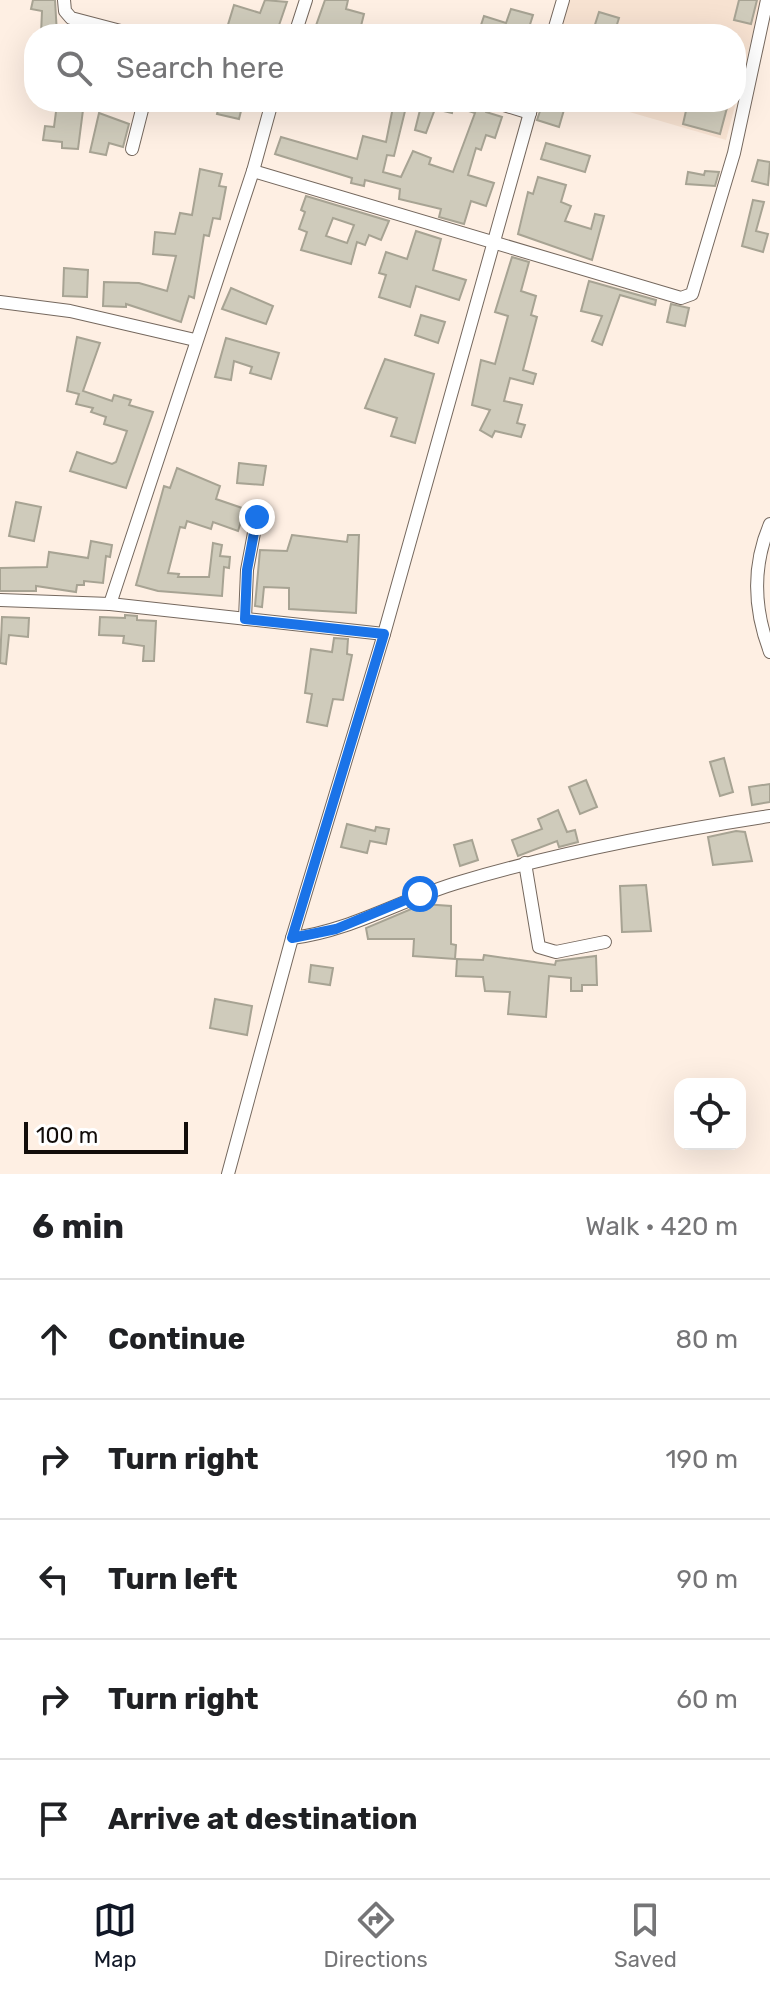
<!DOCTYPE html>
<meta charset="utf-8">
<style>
:root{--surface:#fff;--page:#f2f2f2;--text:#202124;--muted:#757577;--line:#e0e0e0;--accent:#111827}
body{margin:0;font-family:Rubik,sans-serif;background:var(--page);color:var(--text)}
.controls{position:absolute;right:24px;bottom:24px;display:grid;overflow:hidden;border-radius:16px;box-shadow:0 8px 32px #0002}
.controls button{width:72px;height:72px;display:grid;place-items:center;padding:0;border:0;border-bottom:2px solid var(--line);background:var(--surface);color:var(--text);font:40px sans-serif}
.scale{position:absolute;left:24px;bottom:20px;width:164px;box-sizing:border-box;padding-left:8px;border:4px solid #120d0a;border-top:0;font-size:22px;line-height:28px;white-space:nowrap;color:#120d0a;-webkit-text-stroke:6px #fff;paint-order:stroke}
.stop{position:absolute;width:24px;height:24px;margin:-18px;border:6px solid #1a73e8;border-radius:50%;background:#fff}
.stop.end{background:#1a73e8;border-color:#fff;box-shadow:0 2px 8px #0008}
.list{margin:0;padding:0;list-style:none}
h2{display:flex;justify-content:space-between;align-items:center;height:104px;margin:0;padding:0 32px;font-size:34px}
h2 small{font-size:26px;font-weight:400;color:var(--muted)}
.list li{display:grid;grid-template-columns:52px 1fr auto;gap:24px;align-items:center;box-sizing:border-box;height:120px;padding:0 32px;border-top:2px solid var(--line)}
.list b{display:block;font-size:30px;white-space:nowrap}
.list em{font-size:26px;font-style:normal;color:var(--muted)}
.icon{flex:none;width:44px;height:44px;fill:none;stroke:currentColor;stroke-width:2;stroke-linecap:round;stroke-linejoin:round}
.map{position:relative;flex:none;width:770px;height:1174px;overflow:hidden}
.search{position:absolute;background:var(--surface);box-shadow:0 8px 32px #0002;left:24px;right:24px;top:24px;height:88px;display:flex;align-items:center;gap:20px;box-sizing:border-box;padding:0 28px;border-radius:32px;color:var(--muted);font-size:30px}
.sheet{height:704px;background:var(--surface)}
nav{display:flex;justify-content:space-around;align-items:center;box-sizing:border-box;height:112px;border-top:2px solid var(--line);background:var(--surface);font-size:22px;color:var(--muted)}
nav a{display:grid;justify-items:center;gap:4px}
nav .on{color:var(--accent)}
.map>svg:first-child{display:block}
</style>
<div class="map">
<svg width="770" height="1174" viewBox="0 0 770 1174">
<rect width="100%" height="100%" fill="#feefe3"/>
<g fill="#f7e2d1">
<polygon points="564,0 761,0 736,101 736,34 554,34"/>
<polygon points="595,102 736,102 726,140"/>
</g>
<g fill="#cfcbbb" stroke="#a7a393" stroke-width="2" fill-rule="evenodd">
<polygon points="33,0 55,0 57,34 41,34 42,11 31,9"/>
<polygon points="265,0 287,2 276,34 244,34 227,28 234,5 260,13"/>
<polygon points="325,0 348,0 346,9 364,14 359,34 313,34"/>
<polygon points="739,0 757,0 751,24 734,20"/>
<polygon points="511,9 533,15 527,34 478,34 484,16 506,23"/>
<polygon points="599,12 619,18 614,34 592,34"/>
<polygon points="220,102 243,103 239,119 217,114"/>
<polygon points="394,102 407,103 394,156 387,155 383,172 401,177 413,151 431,158 429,164 453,172 475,113 453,106 452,113 435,109 426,133 415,130 422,102 485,102 486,112 502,117 495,138 486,135 481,150 476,148 468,175 494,183 486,206 471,201 464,224 439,217 441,209 399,199 400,189 365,180 364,186 351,183 352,178 275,154 281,137 357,159 363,136 386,142"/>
<polygon points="543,102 566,103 559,127 537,120"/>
<polygon points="688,102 711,106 712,102 728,104 720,134 683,124"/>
<polygon points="57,104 83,110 78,149 62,148 62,142 43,140 45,126 54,127"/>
<polygon points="99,113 129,124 123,147 109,143 106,155 90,152"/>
<polygon points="546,143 590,156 585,172 541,159"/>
<polygon points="758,160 770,162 768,185 752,181"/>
<polygon points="200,169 222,174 219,186 226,187 220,219 213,218 209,236 204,235 194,298 189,296 181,322 126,304 126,307 103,306 104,282 139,283 167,291 176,256 153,254 155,232 175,234 180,213 192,215"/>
<polygon points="705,171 719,172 715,186 686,184 688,172 704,175"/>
<polygon points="538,177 566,185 561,202 571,206 565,221 591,229 595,214 604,216 592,260 518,234 528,192 533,194"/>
<path d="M306,196L389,221L381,240L369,235L365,245L357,242L351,264L301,250L307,232L299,229L305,212L301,210ZM333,218L354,225L347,243L326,236Z"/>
<polygon points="753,200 764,202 756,231 768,234 763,252 742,246"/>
<polygon points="416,231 441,239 433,270 466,280 459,300 416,286 410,307 379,297 386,275 379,273 386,252 407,259"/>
<polygon points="512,257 529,262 521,291 536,296 531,315 537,317 523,370 536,374 533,384 510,378 504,401 522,405 517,423 525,425 521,437 495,431 492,437 480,430 490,410 472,405 481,360 495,364 508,316 495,312"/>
<polygon points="64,268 88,270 87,297 63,296"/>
<polygon points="589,281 656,300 655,305 620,295 602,345 592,341 602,316 581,311"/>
<polygon points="231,288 273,306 266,324 222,309"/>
<polygon points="671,304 689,308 685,326 667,322"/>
<polygon points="421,315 445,322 438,343 415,335"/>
<polygon points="77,337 100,343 83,391 112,401 114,395 131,400 129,405 153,412 126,488 70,471 77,452 112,464 116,462 127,431 104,424 106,417 91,412 93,408 76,404 79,394 67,391"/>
<polygon points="226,338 279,353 271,379 250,373 252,367 234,361 231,380 215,377"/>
<polygon points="385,359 434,374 415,443 391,436 397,418 365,408"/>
<polygon points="239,463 266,466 263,485 237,483"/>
<polygon points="177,468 220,486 216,499 245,509 238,531 213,522 211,529 187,521 185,528 180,527 168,573 179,574 178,577 209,577 213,543 222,545 220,556 230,557 229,568 224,567 222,596 158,591 136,585 161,497 164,486 170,488"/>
<polygon points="16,502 41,507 34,541 9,536"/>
<polygon points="292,535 347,542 348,535 359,535 356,613 289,609 289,588 264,587 262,607 255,606 260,550 287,551"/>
<polygon points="91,541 112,545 110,557 106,556 103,583 84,581 84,585 77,585 76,592 36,586 36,591 0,591 0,568 47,567 49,552 88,558"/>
<polygon points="125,615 137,616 137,620 156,621 154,661 143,661 144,646 123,643 124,636 99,635 100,617 125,618"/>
<polygon points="2,617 29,618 28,637 9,635 6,664 0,663"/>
<polygon points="334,638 348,639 347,654 352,655 343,700 333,699 327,726 307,722 312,694 305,693 311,649 332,652"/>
<polygon points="724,758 733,792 720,796 710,762"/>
<polygon points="586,780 597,807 580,814 569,787"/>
<polygon points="770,784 770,802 752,805 749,787"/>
<polygon points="558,810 567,832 575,830 578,842 559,847 557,841 518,856 512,840 542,829 538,819"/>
<polygon points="347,824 375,831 376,827 389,829 386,844 370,841 367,853 341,847"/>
<polygon points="736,831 745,832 752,861 713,865 708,837"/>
<polygon points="472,840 478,860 460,866 454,845"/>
<polygon points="646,885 651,931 622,932 620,886"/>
<polygon points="423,904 451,906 451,944 456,945 455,959 413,956 414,939 368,939 366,928"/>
<polygon points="484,955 555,965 556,961 596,956 597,985 582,985 582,991 571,991 571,978 549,976 546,1017 508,1014 510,992 485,991 483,977 456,976 457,959 483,960"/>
<polygon points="311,965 333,968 330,985 309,982"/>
<polygon points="215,999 252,1006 247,1035 210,1028"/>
</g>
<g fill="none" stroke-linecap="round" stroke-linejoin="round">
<g stroke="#75685e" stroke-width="14">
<g id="minor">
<polyline points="64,0 65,11 71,18 132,34"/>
<polyline points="295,34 306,0"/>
<polyline points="553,34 563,0"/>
<polyline points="494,102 530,113"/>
<polyline points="132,149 144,102"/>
<polyline points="253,171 681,298 692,294 734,153 767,0"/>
<polyline points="0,302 70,311 195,340"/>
<path d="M770,524C752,566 754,610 770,652"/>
<polyline points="0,600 110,604 384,634"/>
<polyline points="110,604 253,171 272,102"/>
<polyline points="245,619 247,570 257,517"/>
<polyline points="525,863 539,947 556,952 605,942"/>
<path d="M292,938C351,931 404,898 460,882C561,852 666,832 770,816"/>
<polyline points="228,1174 292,938 384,634 533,102"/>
</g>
</g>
<use href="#minor" stroke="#fff" stroke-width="12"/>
</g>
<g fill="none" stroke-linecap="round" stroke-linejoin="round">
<polyline stroke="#1a73e8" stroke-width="10" points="257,517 247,570 245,619 384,634 292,938 336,929 420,894"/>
</g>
</svg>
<div class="controls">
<button><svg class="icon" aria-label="locate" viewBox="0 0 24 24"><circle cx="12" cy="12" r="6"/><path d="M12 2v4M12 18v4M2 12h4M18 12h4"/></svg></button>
</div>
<div class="scale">100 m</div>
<div class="stop" style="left:420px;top:894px"></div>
<div class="stop end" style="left:257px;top:517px"></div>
<div class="search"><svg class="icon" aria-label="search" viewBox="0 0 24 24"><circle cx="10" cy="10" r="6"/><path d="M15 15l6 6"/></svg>Search here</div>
</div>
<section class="sheet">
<h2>6 min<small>Walk · 420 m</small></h2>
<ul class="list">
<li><svg class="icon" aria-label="ahead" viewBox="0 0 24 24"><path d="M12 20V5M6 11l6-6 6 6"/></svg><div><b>Continue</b></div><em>80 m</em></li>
<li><svg class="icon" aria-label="right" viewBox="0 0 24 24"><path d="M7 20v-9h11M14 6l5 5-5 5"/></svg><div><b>Turn right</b></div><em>190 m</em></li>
<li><svg class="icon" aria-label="left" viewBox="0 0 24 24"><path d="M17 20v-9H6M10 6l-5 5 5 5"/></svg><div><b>Turn left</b></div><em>90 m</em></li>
<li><svg class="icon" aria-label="right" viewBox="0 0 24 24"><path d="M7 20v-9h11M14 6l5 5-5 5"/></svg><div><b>Turn right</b></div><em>60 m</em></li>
<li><svg class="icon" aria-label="arrive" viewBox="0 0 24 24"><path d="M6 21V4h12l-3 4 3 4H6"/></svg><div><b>Arrive at destination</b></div></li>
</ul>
</section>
<nav>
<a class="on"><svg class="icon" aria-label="map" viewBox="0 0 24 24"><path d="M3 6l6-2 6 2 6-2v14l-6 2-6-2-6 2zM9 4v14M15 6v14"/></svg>Map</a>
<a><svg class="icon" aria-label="directions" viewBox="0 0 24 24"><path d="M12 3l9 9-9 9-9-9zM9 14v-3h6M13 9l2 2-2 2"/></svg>Directions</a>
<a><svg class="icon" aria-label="saved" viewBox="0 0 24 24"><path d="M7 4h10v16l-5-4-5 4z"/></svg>Saved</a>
</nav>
